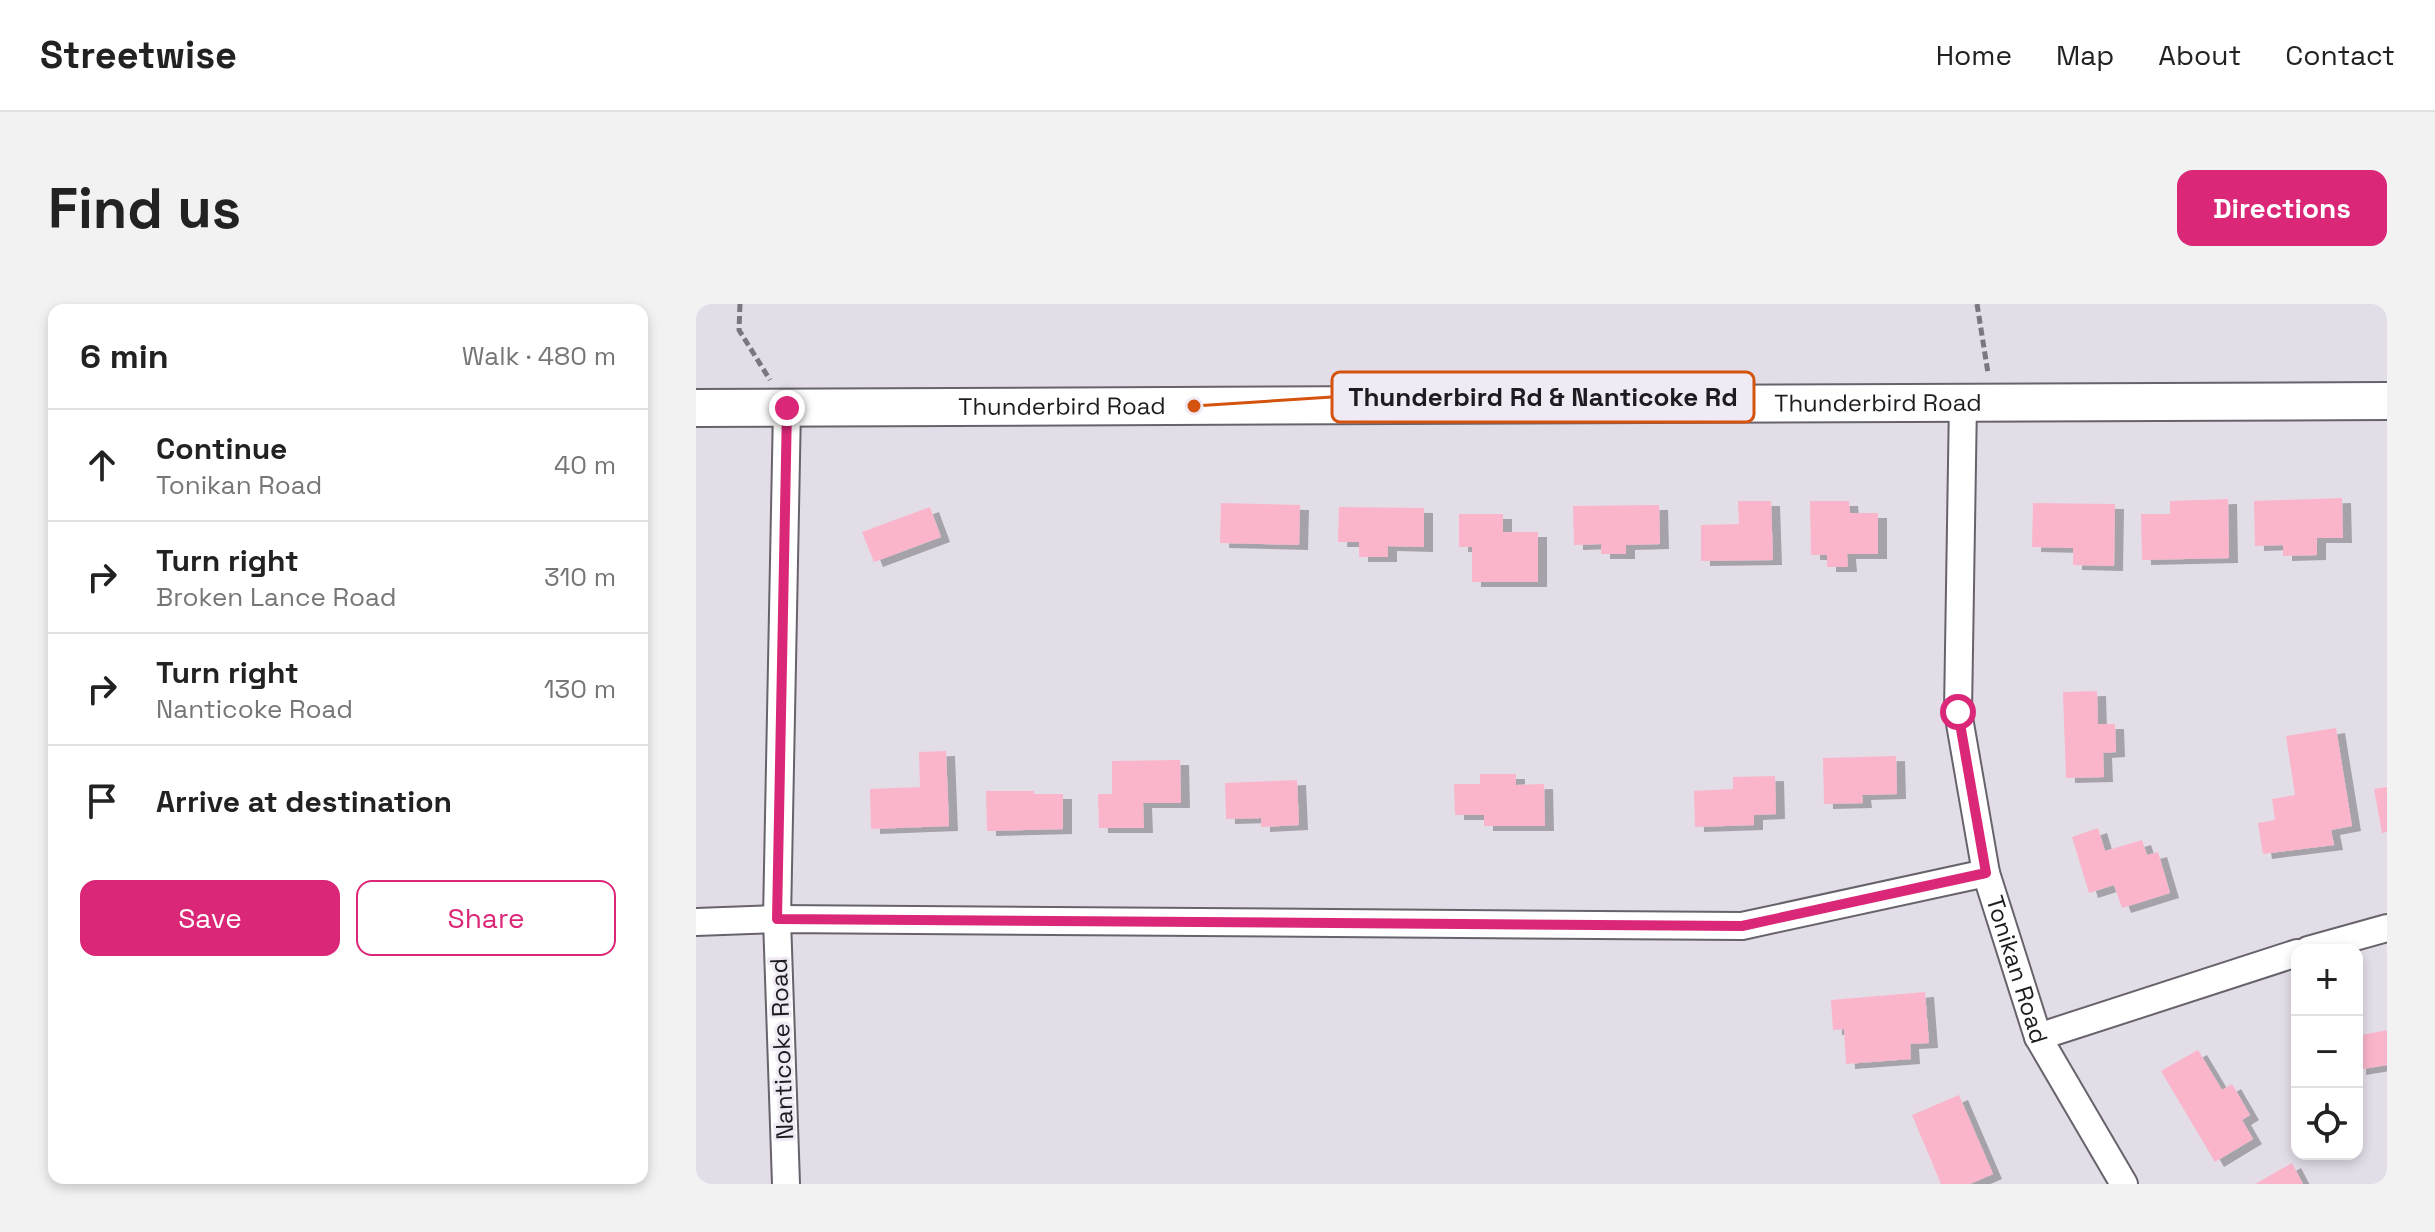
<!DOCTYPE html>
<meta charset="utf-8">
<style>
:root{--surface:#fff;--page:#f2f2f2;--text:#222;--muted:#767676;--line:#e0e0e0;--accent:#db2777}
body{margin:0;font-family:"Space Grotesk",sans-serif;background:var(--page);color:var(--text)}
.controls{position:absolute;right:24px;bottom:24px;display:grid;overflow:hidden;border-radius:16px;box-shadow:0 4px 12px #0003}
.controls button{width:72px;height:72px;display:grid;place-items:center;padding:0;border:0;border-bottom:2px solid var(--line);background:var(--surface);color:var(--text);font:40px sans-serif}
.stop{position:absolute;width:24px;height:24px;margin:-18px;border:6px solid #db2777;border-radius:50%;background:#fff}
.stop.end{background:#db2777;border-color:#fff;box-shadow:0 2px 8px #0008}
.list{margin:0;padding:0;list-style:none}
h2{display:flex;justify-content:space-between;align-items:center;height:104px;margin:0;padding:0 32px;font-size:34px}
h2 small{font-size:26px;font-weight:400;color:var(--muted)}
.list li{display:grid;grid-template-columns:52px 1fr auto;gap:24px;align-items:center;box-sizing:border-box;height:112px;padding:0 32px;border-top:2px solid var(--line)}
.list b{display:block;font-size:30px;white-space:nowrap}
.list p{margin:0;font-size:26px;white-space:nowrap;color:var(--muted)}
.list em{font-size:26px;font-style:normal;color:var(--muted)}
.actions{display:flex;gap:16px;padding:24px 32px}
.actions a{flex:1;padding:18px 0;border:2px solid var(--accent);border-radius:16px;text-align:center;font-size:28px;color:var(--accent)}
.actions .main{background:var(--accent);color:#fff}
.icon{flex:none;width:44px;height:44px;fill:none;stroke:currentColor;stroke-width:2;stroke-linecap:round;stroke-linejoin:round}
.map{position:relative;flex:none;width:1691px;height:880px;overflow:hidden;border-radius:16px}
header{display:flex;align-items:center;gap:48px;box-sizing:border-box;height:112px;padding:0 40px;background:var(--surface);border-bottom:2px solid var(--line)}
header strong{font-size:38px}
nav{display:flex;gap:44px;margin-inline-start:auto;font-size:28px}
.intro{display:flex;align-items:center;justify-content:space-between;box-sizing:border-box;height:192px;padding:0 48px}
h1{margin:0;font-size:56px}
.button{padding:20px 36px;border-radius:16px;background:var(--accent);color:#fff;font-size:28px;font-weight:700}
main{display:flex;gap:48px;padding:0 48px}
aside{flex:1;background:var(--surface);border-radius:16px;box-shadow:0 4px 12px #0003}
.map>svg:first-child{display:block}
</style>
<header>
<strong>Streetwise</strong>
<nav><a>Home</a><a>Map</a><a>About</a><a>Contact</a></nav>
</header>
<div class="intro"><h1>Find us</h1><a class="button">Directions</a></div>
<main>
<aside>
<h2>6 min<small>Walk · 480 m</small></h2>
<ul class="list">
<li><svg class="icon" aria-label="ahead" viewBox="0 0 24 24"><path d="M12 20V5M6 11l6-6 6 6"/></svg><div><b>Continue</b><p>Tonikan Road</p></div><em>40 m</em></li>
<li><svg class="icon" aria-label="right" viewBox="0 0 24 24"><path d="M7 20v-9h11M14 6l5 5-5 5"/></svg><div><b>Turn right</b><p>Broken Lance Road</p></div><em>310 m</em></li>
<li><svg class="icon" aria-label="right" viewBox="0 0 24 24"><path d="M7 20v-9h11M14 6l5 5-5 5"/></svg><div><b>Turn right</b><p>Nanticoke Road</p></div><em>130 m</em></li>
<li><svg class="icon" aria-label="arrive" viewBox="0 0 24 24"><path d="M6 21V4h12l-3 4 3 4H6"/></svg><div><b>Arrive at destination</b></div></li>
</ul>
<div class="actions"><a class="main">Save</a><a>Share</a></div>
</aside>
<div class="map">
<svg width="1691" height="880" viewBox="0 0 1691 880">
<defs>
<filter id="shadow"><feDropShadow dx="9" dy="5" stdDeviation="0" flood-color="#0004"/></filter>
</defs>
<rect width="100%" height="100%" fill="#e3dde8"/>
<g fill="#fbb5ca" filter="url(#shadow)">
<polygon points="1646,194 1647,234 1621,234 1621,251 1587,252 1587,241 1559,242 1558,197"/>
<polygon points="1532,195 1533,254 1446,256 1445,210 1474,210 1474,197"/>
<polygon points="1042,197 1075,197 1077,256 1005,257 1005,221 1043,220"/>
<polygon points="1114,197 1153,197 1154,209 1182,209 1182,250 1151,250 1152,263 1131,263 1131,251 1115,251"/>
<polygon points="525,199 604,201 603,241 524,239"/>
<polygon points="1337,199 1419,200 1418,262 1377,261 1377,244 1336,243"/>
<polygon points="963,201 964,240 930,241 930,250 905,250 905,240 878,241 877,202"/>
<polygon points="234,203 245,233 178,258 166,228"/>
<polygon points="643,203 728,204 728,243 692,242 692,253 663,253 663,238 642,238"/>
<polygon points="763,210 807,210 807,228 842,228 842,278 776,278 776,243 763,243"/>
<polygon points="1401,387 1402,420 1419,420 1420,448 1407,449 1408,473 1370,474 1367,388"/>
<polygon points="1640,424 1656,522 1635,526 1638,541 1567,550 1562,519 1579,516 1576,495 1599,491 1590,432"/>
<polygon points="250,447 253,522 175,525 174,485 224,483 223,448"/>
<polygon points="1200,452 1201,490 1166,491 1167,499 1128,500 1127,454"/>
<polygon points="484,456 485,499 447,499 448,524 403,524 402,490 416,490 416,457"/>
<polygon points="784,470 820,470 820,481 848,480 849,522 788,522 788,511 759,511 758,480 784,480"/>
<polygon points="1079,472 1080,510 1058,511 1058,521 999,523 998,487 1037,485 1037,473"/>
<polygon points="601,476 603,521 565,523 565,514 530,515 529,479"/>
<polygon points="1691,483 1691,528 1686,529 1678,485"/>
<polygon points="290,487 338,487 338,490 367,490 367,525 291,527"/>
<polygon points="1402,524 1409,547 1446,536 1451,551 1462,548 1474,589 1426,604 1418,581 1393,589 1376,533"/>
<polygon points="1229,688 1233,739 1214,740 1215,755 1150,760 1148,725 1137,726 1135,696"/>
<polygon points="1691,726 1691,761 1661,766 1661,732"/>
<polygon points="1502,746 1526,786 1536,780 1554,811 1546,816 1557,835 1519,858 1465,767"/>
<polygon points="1263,791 1297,870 1274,880 1245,880 1216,811"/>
<polygon points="1596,859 1607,880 1559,880"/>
</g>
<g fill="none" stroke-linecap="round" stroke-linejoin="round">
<g stroke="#67626b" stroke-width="30">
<g id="street">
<path id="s1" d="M1267,97L1262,408L1290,569L1342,733L1428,880"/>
<polyline points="0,618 81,615 1046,622 1290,569"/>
<polyline points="1612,646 1691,624"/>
<polyline points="1342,733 1601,649"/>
<polyline points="90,880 81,615 91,104"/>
</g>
</g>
<g stroke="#67626b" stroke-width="40">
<g id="secondary">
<path id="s2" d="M0,104L1691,97"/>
</g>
</g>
<g stroke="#7b777f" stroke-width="5" stroke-dasharray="8 4" stroke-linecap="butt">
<polyline points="44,0 43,26 74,76"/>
<polyline points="1281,0 1292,69"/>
</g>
<use href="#street" stroke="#fff" stroke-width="26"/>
<use href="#secondary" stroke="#fff" stroke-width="36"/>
</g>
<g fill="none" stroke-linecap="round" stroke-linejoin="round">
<polyline stroke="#db2777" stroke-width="10" points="91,104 81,615 1046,622 1290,569 1262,408"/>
</g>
<g text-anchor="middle" stroke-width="6" stroke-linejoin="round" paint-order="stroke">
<g font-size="24" fill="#1e1c20" stroke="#f0eaf5">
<text dy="8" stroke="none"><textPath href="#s2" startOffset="1182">Thunderbird Road</textPath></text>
<text dy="8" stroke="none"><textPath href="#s2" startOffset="366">Thunderbird Road</textPath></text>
<text dy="8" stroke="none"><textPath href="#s1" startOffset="576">Tonikan Road</textPath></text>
<text transform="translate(86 745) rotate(-92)" y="8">Nanticoke Road</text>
</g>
</g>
<path fill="none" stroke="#d4530e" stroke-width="3" d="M498 102L636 93"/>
<circle fill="#d4530e" stroke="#f0eaf5" stroke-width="3" cx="498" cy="102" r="8"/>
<rect fill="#f0eaf5" stroke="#d4530e" stroke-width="3" x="636" y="68" width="422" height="50" rx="8"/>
<g font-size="26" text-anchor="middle" font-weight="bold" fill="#1e1c20">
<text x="847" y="102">Thunderbird Rd &amp; Nanticoke Rd</text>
</g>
</svg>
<div class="controls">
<button>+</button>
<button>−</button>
<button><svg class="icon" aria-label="locate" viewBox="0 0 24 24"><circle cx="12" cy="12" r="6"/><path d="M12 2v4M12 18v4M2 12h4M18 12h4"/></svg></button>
</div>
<div class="stop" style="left:1262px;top:408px"></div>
<div class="stop end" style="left:91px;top:104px"></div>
</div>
</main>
